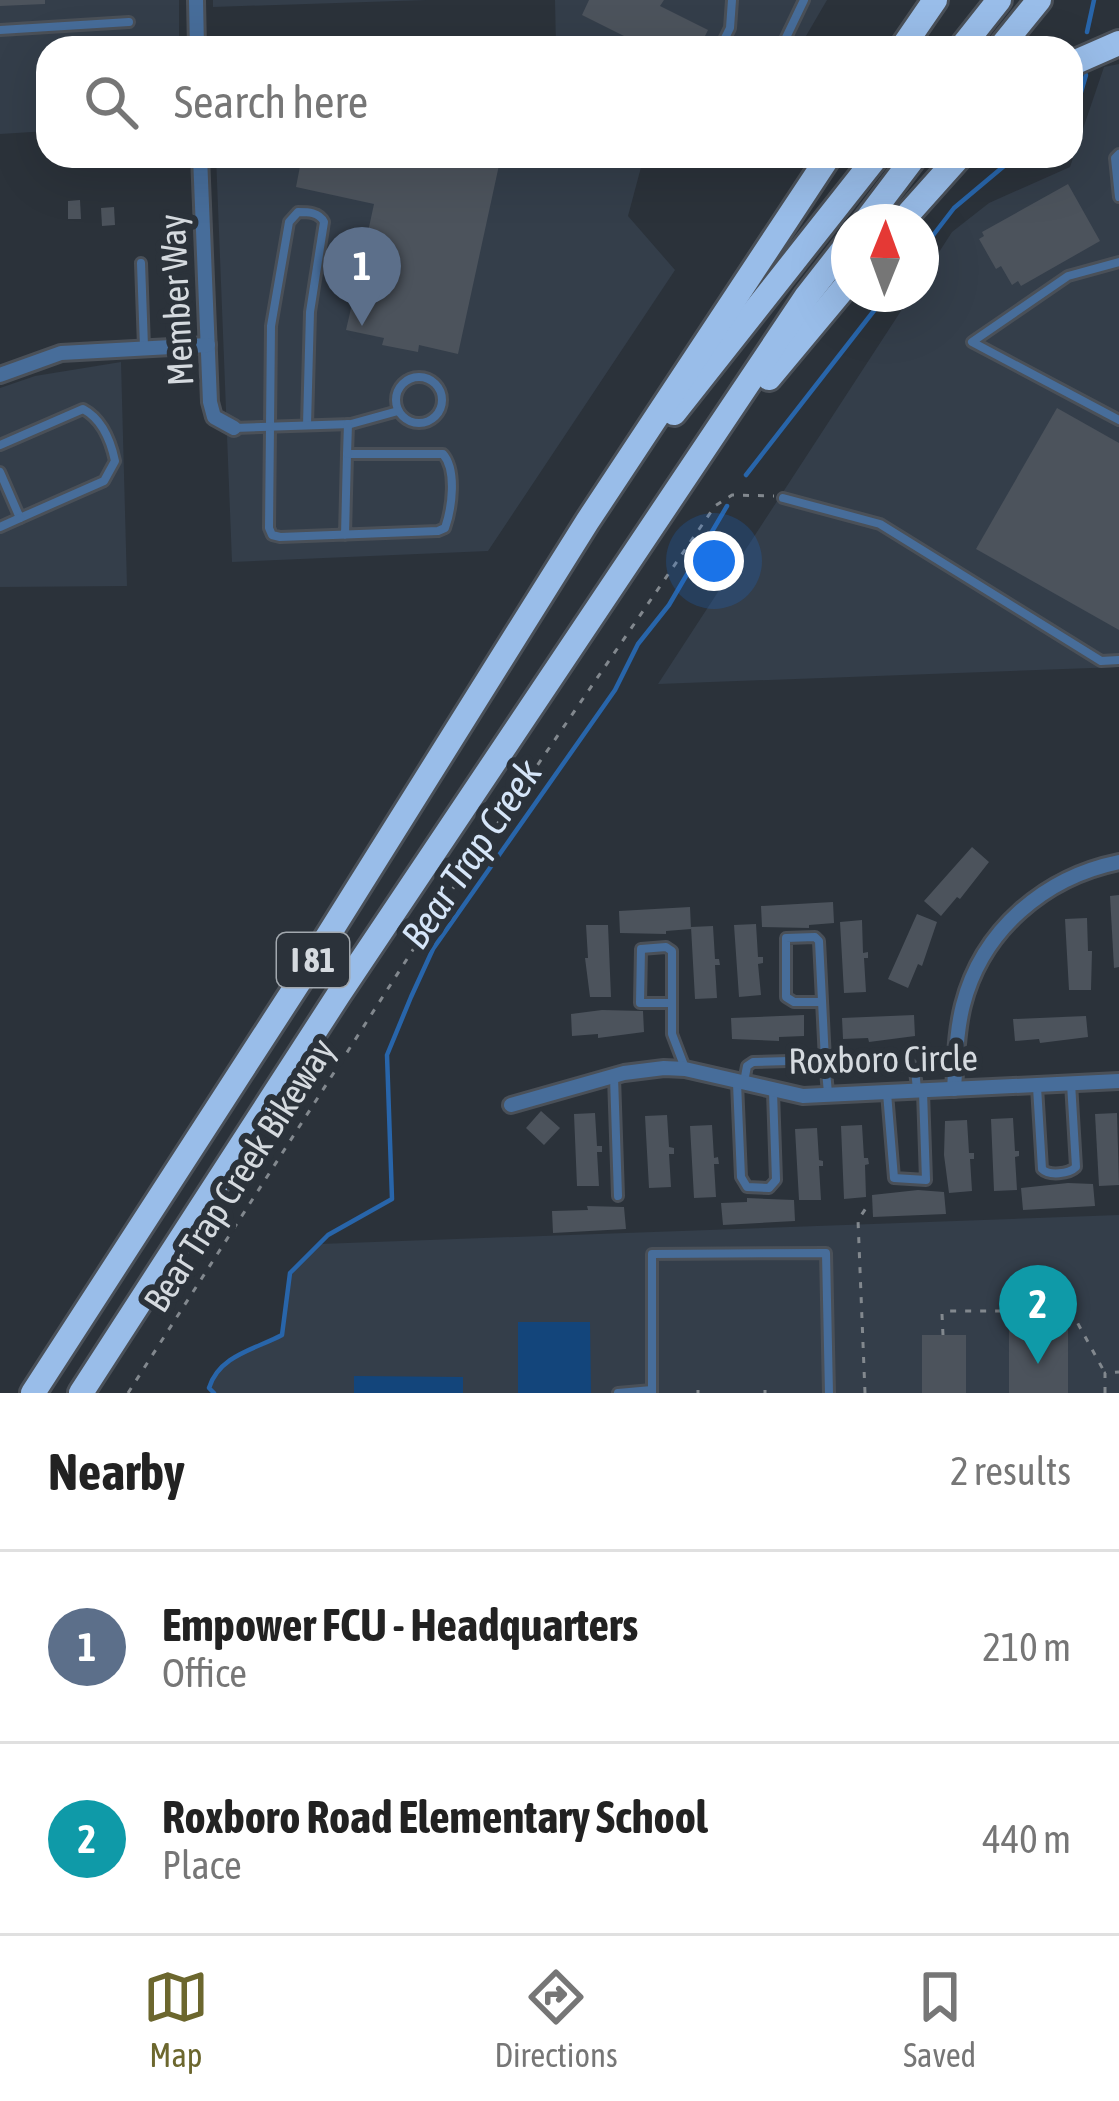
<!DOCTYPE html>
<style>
:root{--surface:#fff;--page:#f6f6f6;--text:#222;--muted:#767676;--line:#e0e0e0;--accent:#6c672e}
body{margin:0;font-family:"Asap Condensed",sans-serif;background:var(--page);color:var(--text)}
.compass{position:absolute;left:831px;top:204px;width:108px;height:108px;border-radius:50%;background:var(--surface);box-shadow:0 12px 48px #0002;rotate:1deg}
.you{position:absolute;left:714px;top:561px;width:42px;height:42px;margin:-30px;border:9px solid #fff;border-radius:50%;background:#1a73e8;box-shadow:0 0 0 18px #1a73e833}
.badge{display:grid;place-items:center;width:78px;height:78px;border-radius:50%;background:var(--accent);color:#fff;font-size:39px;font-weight:700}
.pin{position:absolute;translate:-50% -99px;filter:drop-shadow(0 3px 6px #0008)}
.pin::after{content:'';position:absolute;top:63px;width:42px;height:36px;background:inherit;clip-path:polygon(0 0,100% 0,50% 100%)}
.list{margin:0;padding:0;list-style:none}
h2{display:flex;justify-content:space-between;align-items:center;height:156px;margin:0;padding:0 48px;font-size:51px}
h2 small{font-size:39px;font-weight:400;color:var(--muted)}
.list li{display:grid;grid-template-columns:78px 1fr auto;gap:36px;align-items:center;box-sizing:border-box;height:192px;padding:0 48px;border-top:3px solid var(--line)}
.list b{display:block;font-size:45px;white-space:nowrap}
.list p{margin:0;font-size:39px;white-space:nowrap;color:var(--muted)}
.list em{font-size:39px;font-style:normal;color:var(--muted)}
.icon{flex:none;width:66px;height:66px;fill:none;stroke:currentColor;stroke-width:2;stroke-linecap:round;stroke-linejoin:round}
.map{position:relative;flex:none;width:1119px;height:1393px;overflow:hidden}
.search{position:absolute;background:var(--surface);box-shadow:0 12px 48px #0002;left:36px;right:36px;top:36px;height:132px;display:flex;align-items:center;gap:30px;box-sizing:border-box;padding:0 42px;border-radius:36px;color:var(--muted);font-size:45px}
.sheet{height:540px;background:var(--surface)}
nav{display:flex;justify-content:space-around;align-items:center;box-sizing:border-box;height:168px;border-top:3px solid var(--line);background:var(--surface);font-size:33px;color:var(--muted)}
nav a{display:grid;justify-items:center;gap:6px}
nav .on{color:var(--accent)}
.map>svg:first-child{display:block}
</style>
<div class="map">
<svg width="1119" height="1393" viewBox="0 0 1119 1393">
<rect width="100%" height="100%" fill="#2b323a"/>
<g fill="#343e4a">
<polygon points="0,0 179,0 179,48 48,48 48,131 0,134"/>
<polygon points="213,0 427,0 213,7"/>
<polygon points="555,0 827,0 799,48 556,48"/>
<polygon points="1119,64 1119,667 658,684 912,294 921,294 921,280 952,232 989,203 1070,167 1104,67"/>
<polygon points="216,156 644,156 628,216 675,270 488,551 232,562"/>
<polygon points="121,362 127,586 0,587 0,388 35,376"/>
<polygon points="1119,1215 1119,1393 214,1393 209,1388 212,1378 238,1353 282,1335 290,1273 320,1244"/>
</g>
<g fill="#13457b">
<polygon points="518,1322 590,1322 591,1393 518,1393"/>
<polygon points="354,1376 463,1377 463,1393 354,1393"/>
</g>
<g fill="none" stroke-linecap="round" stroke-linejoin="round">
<g stroke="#2865aa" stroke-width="4.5">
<polyline points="1087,32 1094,0"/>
<polyline points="1071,126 1086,75"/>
<polyline points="921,251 954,208 1016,156"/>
<polyline points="746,475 887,294"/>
<path d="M214,1393L209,1388C219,1355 256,1349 282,1335L290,1273L328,1235L392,1199L387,1055L411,997L433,949L615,690L638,644L669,605L727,506"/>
</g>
</g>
<g fill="#4c535c">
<polygon points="0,0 45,0 45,4 0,6"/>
<polygon points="589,0 664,0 660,6 708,30 699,48 648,48 582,15"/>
<polygon points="302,156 501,156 458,354 419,345 418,352 382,345 384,338 346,330 355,291 336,287 344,251 363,255 374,204 296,187"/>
<polygon points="1068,184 1100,241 1021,286 1018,281 1012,285 1001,266 996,269 979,239 984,236 982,232"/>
<polygon points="80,200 81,219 68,219 68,201"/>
<polygon points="114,207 115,225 102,226 101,208"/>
<polygon points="1057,408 1119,443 1119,630 976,549"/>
<polygon points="972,847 989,862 960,899 957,897 941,916 924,901"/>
<polygon points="1119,895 1119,967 1114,968 1110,896"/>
<polygon points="833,902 834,923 809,925 809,928 762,927 761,906"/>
<polygon points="690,907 691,929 666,931 666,934 620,933 619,911"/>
<polygon points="917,914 937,922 922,966 918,964 908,988 888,979"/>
<polygon points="1087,918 1088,951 1092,951 1091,990 1069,990 1065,919"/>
<polygon points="862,920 863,953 868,952 868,958 864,958 866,992 844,993 840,922"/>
<polygon points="756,924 758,957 763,957 763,963 758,964 761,995 739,997 734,925"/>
<polygon points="586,925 608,925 611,997 590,997 585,958 588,958"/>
<polygon points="713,926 715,959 719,959 720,965 715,965 717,998 695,999 691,927"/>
<polygon points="602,1010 643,1011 644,1032 598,1038 598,1034 572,1036 571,1014"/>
<polygon points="804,1015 804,1036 779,1037 779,1041 732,1039 731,1018"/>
<polygon points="914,1015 915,1036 869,1042 868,1038 843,1039 842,1018"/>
<polygon points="1086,1016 1088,1037 1040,1043 1039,1039 1015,1041 1013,1019"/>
<polygon points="541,1111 560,1128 544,1145 526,1128"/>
<polygon points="595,1113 597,1146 602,1146 602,1152 597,1152 599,1186 577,1186 574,1114"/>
<polygon points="1117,1113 1119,1185 1099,1186 1095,1114"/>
<polygon points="667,1115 669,1147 674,1148 674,1154 669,1154 671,1187 649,1188 645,1116"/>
<polygon points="1013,1118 1015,1151 1019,1151 1019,1156 1015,1157 1017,1190 994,1191 991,1119"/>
<polygon points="967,1120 969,1153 974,1153 974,1159 970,1159 972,1191 949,1193 944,1155 945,1121"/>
<polygon points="712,1125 714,1158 718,1157 719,1164 714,1164 716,1197 694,1198 690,1126"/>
<polygon points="862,1125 864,1158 868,1158 869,1164 865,1165 866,1197 844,1199 841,1126"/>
<polygon points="817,1128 819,1160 823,1161 823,1166 819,1166 821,1200 799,1200 795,1129"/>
<polygon points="1068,1183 1093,1184 1095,1206 1023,1210 1021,1188"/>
<polygon points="918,1190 944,1192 946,1214 873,1217 872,1195"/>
<polygon points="747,1198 794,1200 795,1221 723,1225 721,1203 747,1202"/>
<polygon points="587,1206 624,1207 626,1229 553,1233 552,1211 588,1210"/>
<rect x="1009" y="1321" width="59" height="72"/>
<rect x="922" y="1335" width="44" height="58"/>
</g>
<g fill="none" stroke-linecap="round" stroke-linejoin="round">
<g stroke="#4a5058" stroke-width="14">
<g id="lane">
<polyline points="0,30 129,22"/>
<polyline points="720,48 730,28 732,0"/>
<polyline points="781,48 804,0"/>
<polyline points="1119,154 1115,158 1119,197"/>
<polyline points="1119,262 1068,276 972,342 1119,420"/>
<polyline points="141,263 144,347"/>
<circle cx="419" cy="400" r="23"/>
<path d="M307,425L310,312L324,222C319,212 308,212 298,212L289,222L271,326L269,528L272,535L280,537C333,535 386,533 438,531L445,528C452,508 457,470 443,454H347L345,535"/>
<polyline points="234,428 351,424 398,411"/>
<path d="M0,445L83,409C102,419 111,442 115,461L104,481L20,518L0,472"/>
<polyline points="347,454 348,424"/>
<polyline points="783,498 880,524 1101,661 1119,660"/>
<polyline points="0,527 20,518"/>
<polyline points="822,1002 794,1002 786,997 786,938 815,937 819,941 825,1060"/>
<polyline points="672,1003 640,1003 641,949 666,947 672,951 672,1034 685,1068"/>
<polyline points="826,1067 910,1064 915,1069 917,1090"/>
<polyline points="614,1077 618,1196"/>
<polyline points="744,1082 747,1066 753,1062 825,1060 828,1093"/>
<polyline points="737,1083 741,1177 747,1187 769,1188 776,1180 773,1092"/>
<path d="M1037,1087L1042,1169C1049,1176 1069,1174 1076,1167L1071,1083"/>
<polyline points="887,1093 894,1178 926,1180 923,1092"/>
<polyline points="618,1393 652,1390"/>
<polyline points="652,1393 652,1254 826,1253 829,1393"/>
</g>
</g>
<g stroke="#4a5058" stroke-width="20">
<g id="street">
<polyline points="196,0 197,48"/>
<polyline points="200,156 210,402 214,417 234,428"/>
<polyline points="0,375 61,353 208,345"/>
<path d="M954,1089C956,1061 956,1032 963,1005C982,930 1045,877 1119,862"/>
<polyline points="511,1105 624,1073 664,1068 685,1069 803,1096 1119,1081"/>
</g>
</g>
<g stroke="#4a5058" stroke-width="30">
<g id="highway">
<polyline points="902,48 935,0"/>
<polyline points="961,48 999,0"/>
<polyline points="1000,48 1039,0"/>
<polyline points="1071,64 1119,43"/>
<polyline points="865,222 915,156"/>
<polyline points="901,222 960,156"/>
<polyline points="769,378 849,282"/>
<polyline points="674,413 877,156"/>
<polyline points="33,1393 299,982 587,522 829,156"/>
<polyline points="81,1393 339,994 806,297 849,242"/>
</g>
</g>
<g stroke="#82888e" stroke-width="3" stroke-dasharray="6 9" stroke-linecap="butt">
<polyline points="943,1335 942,1314 947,1311 1071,1311 1105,1373"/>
<polyline points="698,1390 698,1393"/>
<polyline points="765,1390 765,1393"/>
<polyline points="128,1393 443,903 715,506 732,495 774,496"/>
<polyline points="865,1393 858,1220 870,1202"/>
<polyline points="1105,1393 1105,1373 1119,1372"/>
</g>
<use href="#lane" stroke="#476d9a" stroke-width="8"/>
<use href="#street" stroke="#476d9a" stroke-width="14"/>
<use href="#highway" stroke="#99bde9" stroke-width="24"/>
</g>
<g text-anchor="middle" stroke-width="12" stroke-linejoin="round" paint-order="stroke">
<rect fill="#2b323a" stroke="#a2a8ae" stroke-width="3" x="277" y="933" width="72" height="54" rx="9"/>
<g font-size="33" font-weight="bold" fill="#d5dadf">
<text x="313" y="972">I 81</text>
</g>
<g font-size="36" fill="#d5dadf" stroke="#2b323a">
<text transform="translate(176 300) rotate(-93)" y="13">Member Way</text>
<text transform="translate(883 1059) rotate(-1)" y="13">Roxboro Circle</text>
<text transform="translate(239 1175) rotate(-57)" y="13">Bear Trap Creek Bikeway</text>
</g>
<g font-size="39" font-style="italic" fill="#d5e5f8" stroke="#2b323a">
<text transform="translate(471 854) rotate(-56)" y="14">Bear Trap Creek</text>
</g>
</g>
</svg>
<svg class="compass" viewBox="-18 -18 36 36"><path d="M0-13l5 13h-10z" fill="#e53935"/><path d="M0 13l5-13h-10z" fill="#767676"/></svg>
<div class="you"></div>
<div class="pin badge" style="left:362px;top:326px;background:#5c6f8a">1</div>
<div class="pin badge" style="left:1038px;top:1364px;background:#0f9aa8">2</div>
<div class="search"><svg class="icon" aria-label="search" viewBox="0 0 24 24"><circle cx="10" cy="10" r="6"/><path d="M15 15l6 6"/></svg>Search here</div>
</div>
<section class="sheet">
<h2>Nearby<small>2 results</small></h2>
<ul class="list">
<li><span class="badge" style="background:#5c6f8a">1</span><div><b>Empower FCU - Headquarters</b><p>Office</p></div><em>210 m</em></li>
<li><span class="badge" style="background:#0f9aa8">2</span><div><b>Roxboro Road Elementary School</b><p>Place</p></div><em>440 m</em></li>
</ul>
</section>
<nav>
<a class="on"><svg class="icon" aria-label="map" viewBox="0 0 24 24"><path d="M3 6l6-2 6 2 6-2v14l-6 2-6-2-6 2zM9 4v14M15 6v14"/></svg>Map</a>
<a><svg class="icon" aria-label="directions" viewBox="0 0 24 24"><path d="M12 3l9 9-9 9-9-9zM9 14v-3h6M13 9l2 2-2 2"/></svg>Directions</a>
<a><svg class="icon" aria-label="saved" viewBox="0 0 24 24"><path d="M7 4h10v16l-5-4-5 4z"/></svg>Saved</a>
</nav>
